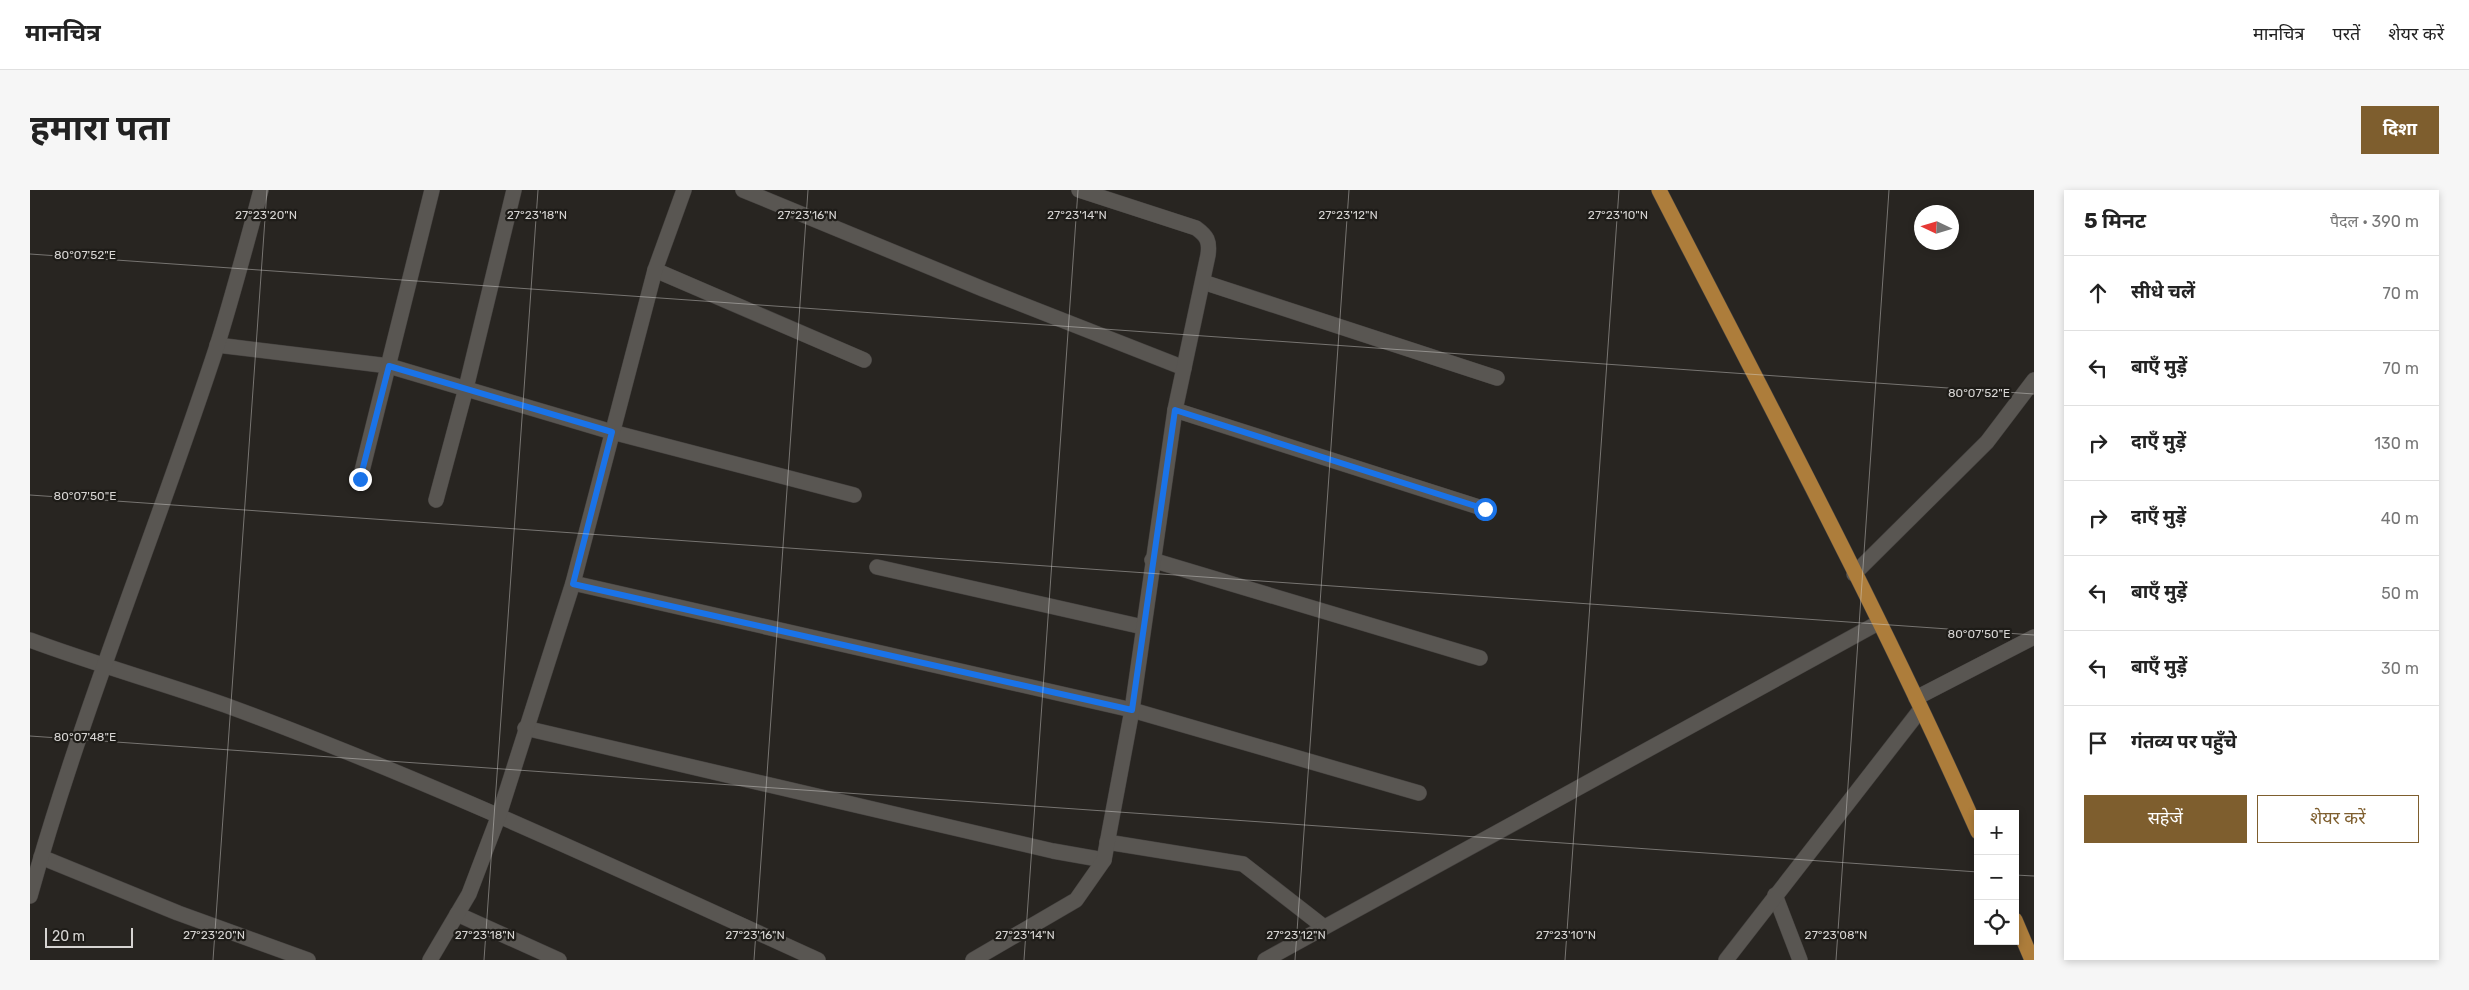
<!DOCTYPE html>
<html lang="hi">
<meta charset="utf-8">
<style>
:root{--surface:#fff;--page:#f6f6f6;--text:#222;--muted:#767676;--line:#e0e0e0;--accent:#7e5e2e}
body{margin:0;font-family:Rubik,"Noto Sans Devanagari",sans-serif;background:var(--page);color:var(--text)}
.controls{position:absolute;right:15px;bottom:15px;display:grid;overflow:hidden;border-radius:0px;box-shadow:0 2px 8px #0003}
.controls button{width:45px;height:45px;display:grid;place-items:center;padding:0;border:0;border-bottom:1px solid var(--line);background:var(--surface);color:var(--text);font:25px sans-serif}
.compass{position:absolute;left:1884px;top:15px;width:45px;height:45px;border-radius:50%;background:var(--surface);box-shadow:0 2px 8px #0003;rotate:274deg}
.scale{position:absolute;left:15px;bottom:12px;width:88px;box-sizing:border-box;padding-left:5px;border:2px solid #d6d4d2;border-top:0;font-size:14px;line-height:18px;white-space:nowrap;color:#d6d4d2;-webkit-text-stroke:4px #1e1c18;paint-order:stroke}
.stop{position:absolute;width:15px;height:15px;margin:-11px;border:4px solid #1a73e8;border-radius:50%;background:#fff}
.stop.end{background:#1a73e8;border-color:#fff;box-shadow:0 1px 5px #0008}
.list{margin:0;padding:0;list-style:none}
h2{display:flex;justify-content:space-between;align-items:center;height:65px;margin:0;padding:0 20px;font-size:21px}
h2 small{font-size:16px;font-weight:400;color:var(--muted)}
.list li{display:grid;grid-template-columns:32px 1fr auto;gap:15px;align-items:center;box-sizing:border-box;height:75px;padding:0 20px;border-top:1px solid var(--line)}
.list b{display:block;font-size:19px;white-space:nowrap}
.list em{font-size:16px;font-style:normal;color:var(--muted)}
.actions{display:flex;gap:10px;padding:15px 20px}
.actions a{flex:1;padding:11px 0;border:1px solid var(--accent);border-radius:0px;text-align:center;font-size:18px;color:var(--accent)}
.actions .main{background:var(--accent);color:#fff}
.icon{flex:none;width:28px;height:28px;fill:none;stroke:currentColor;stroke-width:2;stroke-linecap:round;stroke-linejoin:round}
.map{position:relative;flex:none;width:2004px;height:770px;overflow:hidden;border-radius:0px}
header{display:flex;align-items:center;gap:30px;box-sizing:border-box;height:70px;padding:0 25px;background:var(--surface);border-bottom:1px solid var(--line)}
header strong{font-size:24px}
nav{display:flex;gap:28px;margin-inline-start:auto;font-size:18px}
.intro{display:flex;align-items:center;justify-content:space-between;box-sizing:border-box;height:120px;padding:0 30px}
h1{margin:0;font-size:35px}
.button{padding:12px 22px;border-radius:0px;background:var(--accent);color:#fff;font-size:18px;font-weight:700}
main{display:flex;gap:30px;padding:0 30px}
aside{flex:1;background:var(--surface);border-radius:0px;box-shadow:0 2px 8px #0003}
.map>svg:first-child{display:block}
</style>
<header>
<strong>मानचित्र</strong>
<nav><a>मानचित्र</a><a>परतें</a><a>शेयर करें</a></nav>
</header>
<div class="intro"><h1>हमारा पता</h1><a class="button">दिशा</a></div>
<main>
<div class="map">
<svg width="2004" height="770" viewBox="0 0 2004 770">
<rect width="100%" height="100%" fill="#282521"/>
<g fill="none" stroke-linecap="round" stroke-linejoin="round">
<g stroke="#44413f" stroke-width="16">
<g id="street">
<polyline points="713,0 953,99 1154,178"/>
<polyline points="625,80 834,170"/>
<polyline points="1173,92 1467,188"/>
<polyline points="187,155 359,176 582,242 824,305"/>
<polyline points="1145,220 1455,319"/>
<polyline points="330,289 402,0"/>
<polyline points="406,310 436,198 484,0"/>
<polyline points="1122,370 1450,468"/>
<polyline points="847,377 1113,437"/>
<polyline points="1824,384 1957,252 2004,190"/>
<polyline points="543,393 1102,520 1389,603"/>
<path d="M0,450C64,474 130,492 195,515C397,589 592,681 788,770"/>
<polyline points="1886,508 2004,447"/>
<polyline points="495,538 1023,661 1074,670"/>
<polyline points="1077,652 1213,674 1294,737"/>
<polyline points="11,667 148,723 278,770"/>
<polyline points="1745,705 1770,770"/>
<path d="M0,706C52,519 127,340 187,156C203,105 217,52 231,0"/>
<polyline points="427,724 529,770"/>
<polyline points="400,770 439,704 469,625 543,393 625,80 654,0"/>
<path d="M943,770L1046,710L1074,670L1102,520L1145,220L1178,65C1180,51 1177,46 1166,38L1049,0"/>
<polyline points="1235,770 1848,433"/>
<polyline points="1696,770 1891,519"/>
</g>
</g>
<g stroke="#44413f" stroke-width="16">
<g id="highway">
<path d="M1629,0C1738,212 1851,424 1948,642"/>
<polyline points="1985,730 2002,770"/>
</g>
</g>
<use href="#street" stroke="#595652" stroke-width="15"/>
<use href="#highway" stroke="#ad7d3b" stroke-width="15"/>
</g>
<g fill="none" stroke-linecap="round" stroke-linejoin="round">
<polyline stroke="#1a73e8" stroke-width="6" points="330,289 359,176 582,242 543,394 1102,520 1145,220 1455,319"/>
</g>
<path fill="none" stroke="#d6d4d2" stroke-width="1" stroke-opacity="0.45" d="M0,64L2004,204M0,305L2004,445M0,546L1948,682M1985,685L2004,686M183,770L237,0M454,770L508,0M724,770L778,0M994,770L1048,0M1265,770L1319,0M1535,770L1589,0M1806,770L1859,0"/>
<g font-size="12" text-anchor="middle" fill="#d6d4d2" stroke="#1e1c18" stroke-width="4.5" stroke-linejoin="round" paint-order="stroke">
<text x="236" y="29">27°23'20"N</text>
<text x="507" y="29">27°23'18"N</text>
<text x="777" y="29">27°23'16"N</text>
<text x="1047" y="29">27°23'14"N</text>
<text x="1318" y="29">27°23'12"N</text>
<text x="1588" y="29">27°23'10"N</text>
<text x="55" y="69">80°07'52"E</text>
<text x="1949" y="207">80°07'52"E</text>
<text x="55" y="310">80°07'50"E</text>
<text x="1949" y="448">80°07'50"E</text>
<text x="55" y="551">80°07'48"E</text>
<text x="184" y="749">27°23'20"N</text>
<text x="455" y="749">27°23'18"N</text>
<text x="725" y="749">27°23'16"N</text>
<text x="995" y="749">27°23'14"N</text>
<text x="1266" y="749">27°23'12"N</text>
<text x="1536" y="749">27°23'10"N</text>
<text x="1806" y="749">27°23'08"N</text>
</g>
</svg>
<div class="controls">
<button>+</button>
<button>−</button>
<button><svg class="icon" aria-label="locate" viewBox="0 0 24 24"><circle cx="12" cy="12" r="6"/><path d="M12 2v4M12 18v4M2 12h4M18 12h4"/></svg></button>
</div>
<svg class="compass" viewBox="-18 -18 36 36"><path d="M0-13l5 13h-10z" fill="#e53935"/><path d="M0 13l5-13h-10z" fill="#767676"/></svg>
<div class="scale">20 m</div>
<div class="stop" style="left:1455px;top:319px"></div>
<div class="stop end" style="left:330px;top:289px"></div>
</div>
<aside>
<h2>5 मिनट<small>पैदल · 390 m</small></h2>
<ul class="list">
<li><svg class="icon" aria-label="ahead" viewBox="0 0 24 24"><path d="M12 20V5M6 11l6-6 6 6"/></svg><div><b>सीधे चलें</b></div><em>70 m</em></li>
<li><svg class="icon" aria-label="left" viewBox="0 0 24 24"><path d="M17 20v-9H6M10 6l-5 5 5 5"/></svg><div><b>बाएँ मुड़ें</b></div><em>70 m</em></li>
<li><svg class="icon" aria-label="right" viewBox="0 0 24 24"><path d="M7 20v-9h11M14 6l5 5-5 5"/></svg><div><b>दाएँ मुड़ें</b></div><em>130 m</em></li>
<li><svg class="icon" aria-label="right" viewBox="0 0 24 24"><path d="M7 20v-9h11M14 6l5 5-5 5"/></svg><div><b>दाएँ मुड़ें</b></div><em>40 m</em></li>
<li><svg class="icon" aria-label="left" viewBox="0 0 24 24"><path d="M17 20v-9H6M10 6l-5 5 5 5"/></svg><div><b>बाएँ मुड़ें</b></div><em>50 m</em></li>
<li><svg class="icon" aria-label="left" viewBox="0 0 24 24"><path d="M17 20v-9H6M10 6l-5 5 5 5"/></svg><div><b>बाएँ मुड़ें</b></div><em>30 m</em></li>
<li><svg class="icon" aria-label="arrive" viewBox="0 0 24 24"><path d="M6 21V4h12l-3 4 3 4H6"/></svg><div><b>गंतव्य पर पहुँचे</b></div></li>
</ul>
<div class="actions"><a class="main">सहेजें</a><a>शेयर करें</a></div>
</aside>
</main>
